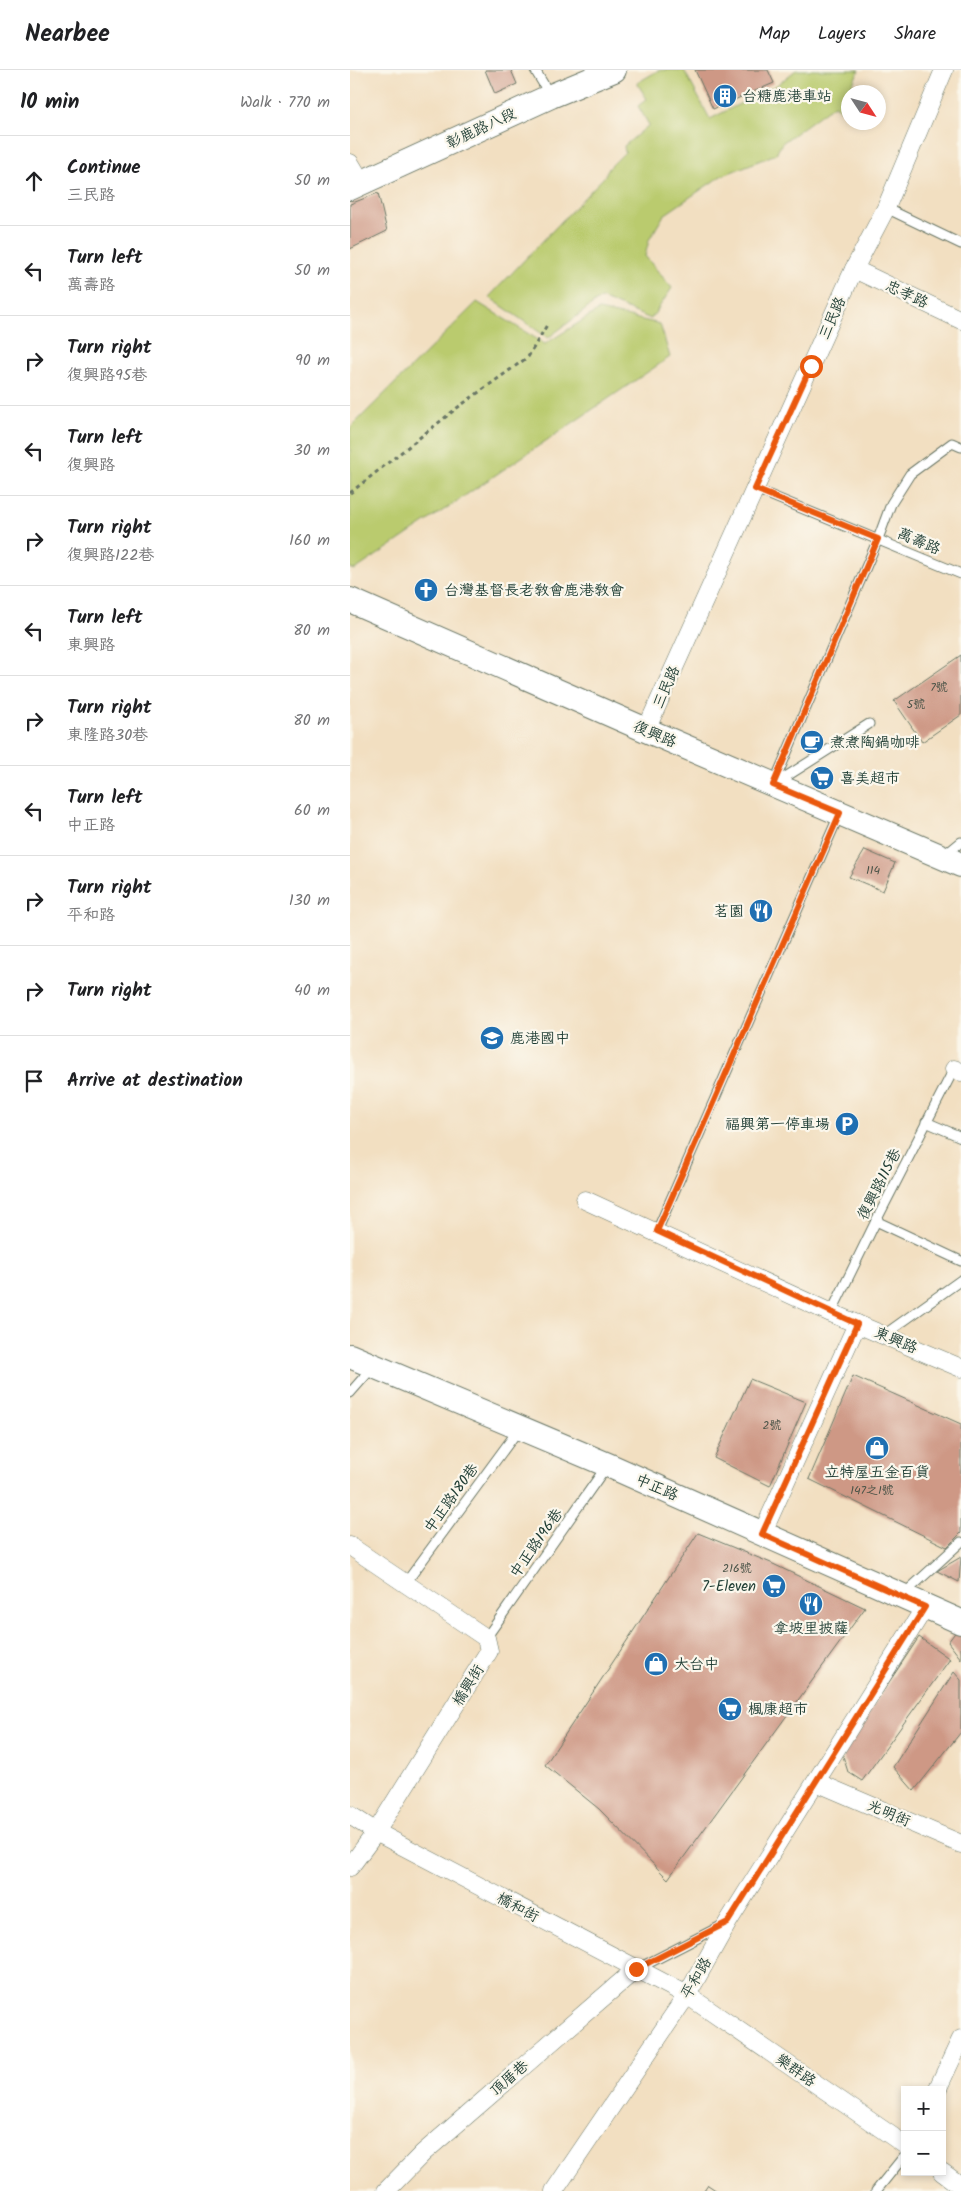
<!DOCTYPE html>
<meta charset="utf-8">
<style>
:root{--surface:#fff;--page:#f2f2f2;--text:#202124;--muted:#757577;--line:#e0e0e0}
body{margin:0;font-family:Kalam,"LXGW WenKai TC",sans-serif;background:var(--page);color:var(--text)}
.controls{position:absolute;right:15px;bottom:15px;display:grid;overflow:hidden;border-radius:0px;box-shadow:0 2px 8px #0003}
.controls button{width:45px;height:45px;display:grid;place-items:center;padding:0;border:0;border-bottom:1px solid var(--line);background:var(--surface);color:var(--text);font:25px sans-serif}
.compass{position:absolute;left:491px;top:15px;width:45px;height:45px;border-radius:50%;background:var(--surface);box-shadow:0 2px 8px #0003;rotate:126deg}
.stop{position:absolute;width:15px;height:15px;margin:-11px;border:4px solid #ea580c;border-radius:50%;background:#fff}
.stop.end{background:#ea580c;border-color:#fff;box-shadow:0 1px 5px #0008}
.list{margin:0;padding:0;list-style:none}
h2{display:flex;justify-content:space-between;align-items:center;height:65px;margin:0;padding:0 20px;font-size:21px}
h2 small{font-size:16px;font-weight:400;color:var(--muted)}
.list li{display:grid;grid-template-columns:32px 1fr auto;gap:15px;align-items:center;box-sizing:border-box;height:90px;padding:0 20px;border-top:1px solid var(--line)}
.list b{display:block;font-size:19px;white-space:nowrap}
.list p{margin:0;font-size:16px;white-space:nowrap;color:var(--muted)}
.list em{font-size:16px;font-style:normal;color:var(--muted)}
.icon{flex:none;width:28px;height:28px;fill:none;stroke:currentColor;stroke-width:2;stroke-linecap:round;stroke-linejoin:round}
.map{position:relative;flex:none;width:611px;height:2121px;overflow:hidden}
header{display:flex;align-items:center;gap:30px;box-sizing:border-box;height:70px;padding:0 25px;background:var(--surface);border-bottom:1px solid var(--line)}
header strong{font-size:24px}
nav{display:flex;gap:28px;margin-inline-start:auto;font-size:18px}
main{display:flex}
aside{flex:1;background:var(--surface)}
.map>svg:first-child{display:block}
</style>
<header>
<strong>Nearbee</strong>
<nav><a>Map</a><a>Layers</a><a>Share</a></nav>
</header>
<main>
<aside>
<h2>10 min<small>Walk · 770 m</small></h2>
<ul class="list">
<li><svg class="icon" aria-label="ahead" viewBox="0 0 24 24"><path d="M12 20V5M6 11l6-6 6 6"/></svg><div><b>Continue</b><p>三民路</p></div><em>50 m</em></li>
<li><svg class="icon" aria-label="left" viewBox="0 0 24 24"><path d="M17 20v-9H6M10 6l-5 5 5 5"/></svg><div><b>Turn left</b><p>萬壽路</p></div><em>50 m</em></li>
<li><svg class="icon" aria-label="right" viewBox="0 0 24 24"><path d="M7 20v-9h11M14 6l5 5-5 5"/></svg><div><b>Turn right</b><p>復興路95巷</p></div><em>90 m</em></li>
<li><svg class="icon" aria-label="left" viewBox="0 0 24 24"><path d="M17 20v-9H6M10 6l-5 5 5 5"/></svg><div><b>Turn left</b><p>復興路</p></div><em>30 m</em></li>
<li><svg class="icon" aria-label="right" viewBox="0 0 24 24"><path d="M7 20v-9h11M14 6l5 5-5 5"/></svg><div><b>Turn right</b><p>復興路122巷</p></div><em>160 m</em></li>
<li><svg class="icon" aria-label="left" viewBox="0 0 24 24"><path d="M17 20v-9H6M10 6l-5 5 5 5"/></svg><div><b>Turn left</b><p>東興路</p></div><em>80 m</em></li>
<li><svg class="icon" aria-label="right" viewBox="0 0 24 24"><path d="M7 20v-9h11M14 6l5 5-5 5"/></svg><div><b>Turn right</b><p>東隆路30巷</p></div><em>80 m</em></li>
<li><svg class="icon" aria-label="left" viewBox="0 0 24 24"><path d="M17 20v-9H6M10 6l-5 5 5 5"/></svg><div><b>Turn left</b><p>中正路</p></div><em>60 m</em></li>
<li><svg class="icon" aria-label="right" viewBox="0 0 24 24"><path d="M7 20v-9h11M14 6l5 5-5 5"/></svg><div><b>Turn right</b><p>平和路</p></div><em>130 m</em></li>
<li><svg class="icon" aria-label="right" viewBox="0 0 24 24"><path d="M7 20v-9h11M14 6l5 5-5 5"/></svg><div><b>Turn right</b></div><em>40 m</em></li>
<li><svg class="icon" aria-label="arrive" viewBox="0 0 24 24"><path d="M6 21V4h12l-3 4 3 4H6"/></svg><div><b>Arrive at destination</b></div></li>
</ul>
</aside>
<div class="map">
<svg width="611" height="2121" viewBox="0 0 611 2121">
<rect width="100%" height="100%" fill="#fbf7ec"/>
<filter id="ink" filterUnits="userSpaceOnUse"><feTurbulence type="fractalNoise" baseFrequency=".02" numOctaves="2"/><feDisplacementMap in="SourceGraphic" scale="10" xChannelSelector="R" yChannelSelector="G"/><feConvolveMatrix kernelMatrix="1 2 1 2 8 2 1 2 1" color-interpolation-filters="sRGB"/></filter>
<filter id="wash" filterUnits="userSpaceOnUse"><feTurbulence type="fractalNoise" baseFrequency=".0096" numOctaves="4" result="noise"/><feDisplacementMap in="SourceGraphic" scale="20" xChannelSelector="R" yChannelSelector="G"/><feGaussianBlur stdDeviation="1.12" result="paint"/><feColorMatrix in="noise" values="0 0 0 0 0 0 0 0 0 0 0 0 0 0 0 0 0 1.4 0 .05"/><feComposite in="paint" operator="in"/></filter>
<g filter="url(#wash)">
<rect width="100%" height="100%" fill="#f2dfc1"/>
<g fill="#bacb6e" stroke="#6c8451">
<polygon points="309,0 334,0 360,49 427,15 446,0 509,0 491,40 484,35 432,73 426,84 371,106 314,145 299,170 295,186 322,218 301,249 251,228 198,268 139,227 254,107 258,99 275,82 274,76 299,55 288,36 297,29 287,13"/>
<polygon points="127,232 195,274 249,240 310,254 320,287 5,500 0,498 0,358"/>
</g>
<g id="blocks">
<g fill="#ce9885">
<polygon points="135,0 161,0 167,14 145,24"/>
<polygon points="345,0 418,0 424,13 363,39"/>
<polygon points="28,123 37,161 0,179 0,134"/>
<polygon points="611,585 611,645 572,672 544,631"/>
<polygon points="515,780 545,793 533,821 499,807"/>
<polygon points="503,1306 611,1354 611,1463 597,1477 459,1409"/>
<polygon points="400,1309 456,1332 420,1416 364,1388"/>
<polygon points="348,1463 421,1493 515,1538 318,1809 249,1739 195,1695"/>
<polygon points="611,1487 609,1512 587,1501"/>
<polygon points="607,1560 611,1563 611,1589 598,1572"/>
<polygon points="569,1567 600,1589 512,1711 498,1702 492,1683"/>
<polygon points="604,1602 611,1610 611,1662 564,1721 543,1697"/>
<polygon points="358,2115 367,2121 354,2121"/>
</g>
</g>
</g>
<g filter="url(#ink)">
<use href="#blocks" fill-opacity="0" stroke="#697665" stroke-width="1"/>
<g fill="none" stroke-linecap="round" stroke-linejoin="round">
<g stroke="#697665" stroke-width="11">
<g id="lane">
<polyline points="185,0 200,25"/>
<polyline points="536,138 611,174"/>
<polyline points="405,419 611,504"/>
<polyline points="424,713 528,469 541,434 560,404 602,373 611,377"/>
<polyline points="426,713 519,654"/>
<polyline points="594,786 611,772"/>
<polyline points="576,1052 611,1067"/>
<polyline points="526,1151 611,1191"/>
<polyline points="307,1161 489,745"/>
<polyline points="481,1243 526,1151 604,999"/>
<polyline points="534,1265 611,1210"/>
<polyline points="0,1323 22,1298"/>
<polyline points="55,1514 169,1359"/>
<polyline points="554,1524 611,1472"/>
<polyline points="136,1568 256,1397"/>
<polyline points="287,1899 373,1855"/>
<polyline points="526,2121 555,2085"/>
</g>
</g>
<g stroke="#697665" stroke-width="19">
<g id="street">
<polyline points="0,93 12,113"/>
<polyline points="504,199 611,250"/>
<polyline points="296,660 504,199 536,138 594,0"/>
<polyline points="604,999 611,1002"/>
<polyline points="235,1130 481,1243 611,1298"/>
<polyline points="412,1464 507,1254"/>
<polyline points="0,1476 136,1568 139,1581 26,1762 0,1797"/>
<polyline points="466,1712 611,1774"/>
<polyline points="0,1745 26,1762 337,1925 555,2075"/>
<polyline points="587,2020 611,1969"/>
<polyline points="592,2102 611,2116"/>
<polyline points="36,2121 73,2083 286,1899"/>
<polyline points="204,2121 337,1925 378,1852 575,1537"/>
</g>
</g>
<g stroke="#697665" stroke-width="26">
<g id="secondary">
<polyline points="0,118 201,26 264,0"/>
<polyline points="0,530 296,660 611,795"/>
<polyline points="0,1286 258,1395 611,1552"/>
</g>
</g>
<polyline stroke="#697665" stroke-width="3" stroke-dasharray="4 4" stroke-linecap="butt" points="0,423 107,338 178,287 197,255"/>
<use href="#lane" stroke="#fff" stroke-width="9"/>
<use href="#street" stroke="#fff" stroke-width="18"/>
<use href="#secondary" stroke="#fff" stroke-width="24"/>
</g>
</g>
<g fill="none" stroke-linecap="round" stroke-linejoin="round" filter="url(#ink)">
<polyline stroke="#ea580c" stroke-width="6" points="286,1899 378,1852 575,1537 412,1464 507,1254 307,1161 490,743 423,715 528,469 405,419 461,296"/>
</g>
<defs>
<g id="building-disc" transform="scale(1.25)"><circle r="9.5" fill="#1f6fb2" stroke="#fbf7ec"/><path d="M-4-6H4V6H1V3H-1V6H-4ZM-2.5-4.3h1.7v1.8h-1.7ZM.8-4.3h1.7v1.8H.8ZM-2.5-1h1.7V.8h-1.7ZM.8-1h1.7V.8H.8Z" fill="#fff"/></g>
<g id="church-disc" transform="scale(1.25)"><circle r="9.5" fill="#1f6fb2" stroke="#fbf7ec"/><path d="M-1.2-6h2.4v3.5h3.3v2.4h-3.3V6h-2.4V-.1h-3.3v-2.4h3.3Z" fill="#fff"/></g>
<g id="cafe-disc" transform="scale(1.25)"><circle r="9.5" fill="#1f6fb2" stroke="#fbf7ec"/><path d="M-5.5-4.5H6V0H3Q3 3.5 0 3.5H-2.5Q-5.5 3.5-5.5 0ZM3-3.2v2h1.7v-2ZM-6 4.5H4V6H-6Z" fill="#fff"/></g>
<g id="supermarket-disc" transform="scale(1.25)"><circle r="9.5" fill="#1f6fb2" stroke="#fbf7ec"/><path d="M-6-5.5h2.5l.6 2H6L4.5 2H-2.5L-4.4-4H-6ZM-1.5 3.2a1.3 1.3 0 1 0 .1 0ZM3 3.2a1.3 1.3 0 1 0 .1 0Z" fill="#fff"/></g>
<g id="restaurant-disc" transform="scale(1.25)"><circle r="9.5" fill="#1f6fb2" stroke="#fbf7ec"/><path d="M-5-6h1v4h1v-4h1v4h1v-4h1v5L-1.5 .5V6h-2V.5L-5-1ZM5-6V6H3V1.5H1.5Q1.5-4 5-6Z" fill="#fff"/></g>
<g id="school-disc" transform="scale(1.25)"><circle r="9.5" fill="#1f6fb2" stroke="#fbf7ec"/><path d="M0-5L7-2L0 1L-7-2ZM-4 1L0 2.5L4 1V4Q0 6-4 4Z" fill="#fff"/></g>
<g id="parking-disc" transform="scale(1.25)"><circle r="9.5" fill="#1f6fb2" stroke="#fbf7ec"/><path d="M-3.5-5.5H1a3.5 3.5 0 0 1 0 7H-1V5.5H-3.5ZM-1-3.4V-.6H.8a1.4 1.4 0 0 0 0-2.8Z" fill="#fff"/></g>
<g id="shop-disc" transform="scale(1.25)"><circle r="9.5" fill="#1f6fb2" stroke="#fbf7ec"/><path d="M-5-2.5h2.3a2.7 3.5 0 0 1 5.4 0H5L5.5 6h-11ZM-1.5-2.5h3a1.5 2.3 0 0 0-3 0Z" fill="#fff"/></g>
</defs>
<g fill-rule="evenodd">
<use href="#building-disc" x="375" y="26"/>
<use href="#church-disc" x="76" y="520"/>
<use href="#cafe-disc" x="462" y="672"/>
<use href="#supermarket-disc" x="472" y="708"/>
<use href="#restaurant-disc" x="411" y="841"/>
<use href="#school-disc" x="142" y="968"/>
<use href="#parking-disc" x="497" y="1054"/>
<use href="#shop-disc" x="527" y="1378"/>
<use href="#supermarket-disc" x="424" y="1516"/>
<use href="#restaurant-disc" x="461" y="1534"/>
<use href="#shop-disc" x="306" y="1594"/>
<use href="#supermarket-disc" x="380" y="1639"/>
</g>
<g text-anchor="middle" stroke-width="4.5" stroke-linejoin="round" paint-order="stroke">
<g font-size="12" fill="#4b5448">
<text x="589" y="621">7號</text>
<text x="566" y="638">5號</text>
<text x="523" y="804">114</text>
<text x="422" y="1359">2號</text>
<text x="522" y="1424">147之1號</text>
<text x="387" y="1502">216號</text>
</g>
<g font-size="15" fill="#1f3d34" stroke="#fbf7ec" text-anchor="start">
<text x="392" y="31">台糖鹿港車站</text>
<text x="94" y="525">台灣基督長老教會鹿港教會</text>
<text x="480" y="677">煮煮陶鍋咖啡</text>
<text x="490" y="713">喜美超市</text>
<text x="394" y="846" text-anchor="end">茗園</text>
<text x="160" y="973">鹿港國中</text>
<text x="480" y="1059" text-anchor="end">福興第一停車場</text>
<text x="527" y="1407" text-anchor="middle">立特屋五金百貨</text>
<text x="406" y="1521" text-anchor="end">7-Eleven</text>
<text x="461" y="1563" text-anchor="middle">拿坡里披薩</text>
<text x="324" y="1599">大台中</text>
<text x="398" y="1644">楓康超市</text>
</g>
<g font-size="15" fill="#1f3d34" stroke="#fbf7ec">
<text transform="translate(131 58) rotate(-25)" y="5">彰鹿路八段</text>
<text transform="translate(557 224) rotate(25)" y="5">忠孝路</text>
<text transform="translate(482 248) rotate(-66)" y="5">三民路</text>
<text transform="translate(569 471) rotate(23)" y="5">萬壽路</text>
<text transform="translate(316 617) rotate(-66)" y="5">三民路</text>
<text transform="translate(305 664) rotate(23)" y="5">復興路</text>
<text transform="translate(529 1114) rotate(-63)" y="5">復興路115巷</text>
<text transform="translate(546 1270) rotate(23)" y="5">東興路</text>
<text transform="translate(307 1417) rotate(24)" y="5">中正路</text>
<text transform="translate(101 1428) rotate(-54)" y="5">中正路180巷</text>
<text transform="translate(186 1473) rotate(-55)" y="5">中正路196巷</text>
<text transform="translate(118 1615) rotate(-58)" y="5">橋興街</text>
<text transform="translate(539 1743) rotate(23)" y="5">光明街</text>
<text transform="translate(168 1837) rotate(28)" y="5">橋和街</text>
<text transform="translate(346 1908) rotate(-60)" y="5">平和路</text>
<text transform="translate(446 2000) rotate(35)" y="5">樂群路</text>
<text transform="translate(159 2008) rotate(-41)" y="5">頂厝巷</text>
</g>
</g>
</svg>
<div class="controls">
<button>+</button>
<button>−</button>
</div>
<svg class="compass" viewBox="-18 -18 36 36"><path d="M0-13l5 13h-10z" fill="#e53935"/><path d="M0 13l5-13h-10z" fill="#757577"/></svg>
<div class="stop" style="left:461px;top:296px"></div>
<div class="stop end" style="left:286px;top:1899px"></div>
</div>
</main>
